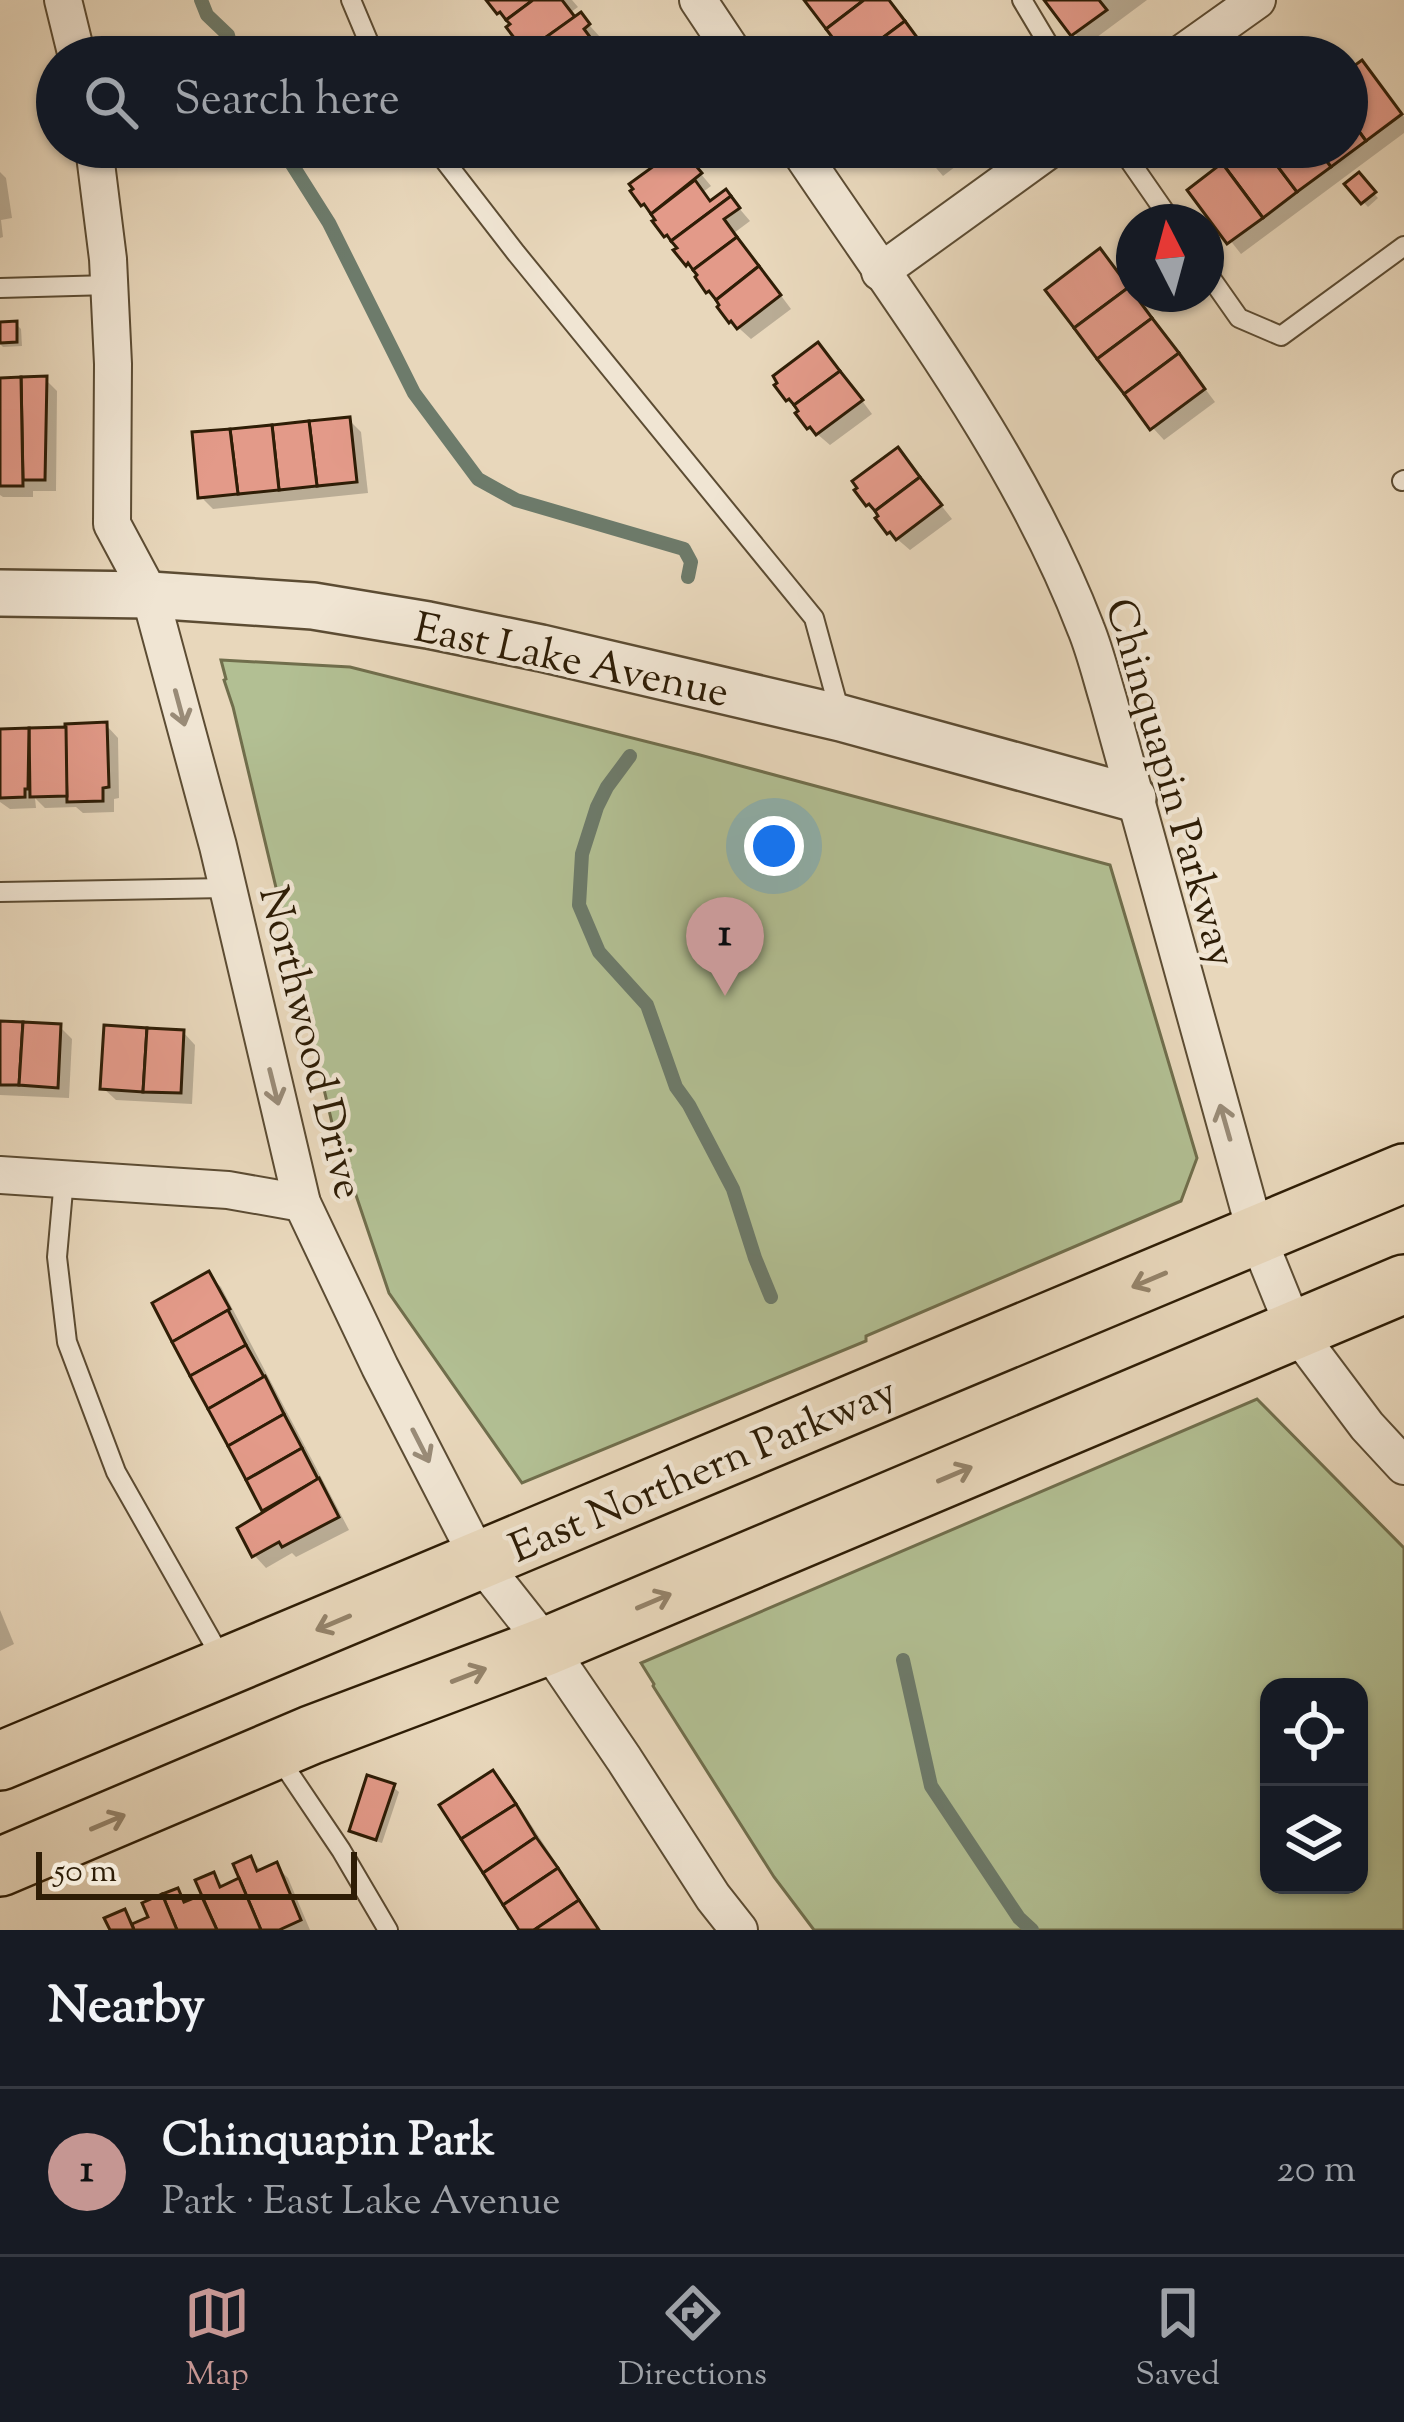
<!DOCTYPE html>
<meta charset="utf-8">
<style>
:root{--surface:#171b24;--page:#20242c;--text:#f1f3f6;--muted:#9ea1a6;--line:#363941;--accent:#c59692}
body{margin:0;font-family:"Sorts Mill Goudy",serif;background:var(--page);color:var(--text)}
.controls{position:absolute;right:36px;bottom:36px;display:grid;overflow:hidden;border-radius:24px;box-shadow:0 3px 9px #0004}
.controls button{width:108px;height:108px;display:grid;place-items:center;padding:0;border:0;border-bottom:3px solid var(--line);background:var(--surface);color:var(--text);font:60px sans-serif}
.compass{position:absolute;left:1116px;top:204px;width:108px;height:108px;border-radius:50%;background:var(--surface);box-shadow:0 3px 9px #0004;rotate:354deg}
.scale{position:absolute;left:36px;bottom:30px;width:321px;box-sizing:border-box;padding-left:12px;border:6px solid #2e1d06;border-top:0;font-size:33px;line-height:42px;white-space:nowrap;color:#2e1d06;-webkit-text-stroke:9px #f0e5d3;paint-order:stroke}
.you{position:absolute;left:774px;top:846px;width:42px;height:42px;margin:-30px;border:9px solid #fff;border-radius:50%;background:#1a73e8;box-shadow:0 0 0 18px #1a73e833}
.badge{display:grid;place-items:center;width:78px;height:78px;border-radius:50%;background:var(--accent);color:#111;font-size:39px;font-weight:700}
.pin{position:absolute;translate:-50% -99px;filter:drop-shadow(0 3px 6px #0008)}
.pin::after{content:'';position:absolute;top:63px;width:42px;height:36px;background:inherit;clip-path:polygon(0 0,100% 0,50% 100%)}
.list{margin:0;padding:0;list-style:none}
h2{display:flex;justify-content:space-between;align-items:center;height:156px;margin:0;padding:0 48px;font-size:51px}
h2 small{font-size:39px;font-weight:400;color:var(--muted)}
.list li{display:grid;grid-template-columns:78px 1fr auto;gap:36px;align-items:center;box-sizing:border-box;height:168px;padding:0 48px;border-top:3px solid var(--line)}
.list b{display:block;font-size:45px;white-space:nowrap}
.list p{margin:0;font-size:39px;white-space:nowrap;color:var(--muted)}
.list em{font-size:39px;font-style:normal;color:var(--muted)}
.icon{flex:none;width:66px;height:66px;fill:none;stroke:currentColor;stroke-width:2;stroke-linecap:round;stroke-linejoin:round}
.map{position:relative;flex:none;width:1404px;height:1930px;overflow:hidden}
.search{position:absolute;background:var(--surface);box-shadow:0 3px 9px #0004;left:36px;right:36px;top:36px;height:132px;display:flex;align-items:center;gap:30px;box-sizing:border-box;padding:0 42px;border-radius:66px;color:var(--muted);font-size:45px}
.sheet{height:324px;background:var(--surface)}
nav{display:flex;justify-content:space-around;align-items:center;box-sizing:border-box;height:168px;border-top:3px solid var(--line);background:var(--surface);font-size:33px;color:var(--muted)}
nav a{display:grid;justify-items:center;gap:6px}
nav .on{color:var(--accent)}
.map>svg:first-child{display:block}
</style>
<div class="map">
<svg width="1404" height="1930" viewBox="0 0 1404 1930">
<rect width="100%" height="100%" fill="#e8d7bb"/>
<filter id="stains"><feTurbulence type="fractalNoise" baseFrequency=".00167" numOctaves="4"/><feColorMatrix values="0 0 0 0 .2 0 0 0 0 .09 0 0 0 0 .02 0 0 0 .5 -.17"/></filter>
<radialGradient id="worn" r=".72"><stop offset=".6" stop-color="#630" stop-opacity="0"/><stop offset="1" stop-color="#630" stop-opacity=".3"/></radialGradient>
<g fill="#b2bf93" stroke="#706e4c" stroke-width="3" fill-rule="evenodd">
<polygon points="221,660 350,667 700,755 1110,865 1197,1158 1181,1201 866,1336 866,1341 522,1483 389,1293 333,1127 233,707 224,680 226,679"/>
<path d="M1257,1399L1404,1548V1930H814L774,1877L653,1686L654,1684L641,1663ZM1269,1687H1359V1885H1269Z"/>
</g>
<g fill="#0003">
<polygon points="490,0 572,0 578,7 571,12 576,19 581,16 600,37 594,43 604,57 536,57 520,41 513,26"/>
<polygon points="1048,0 1147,0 1085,46"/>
<polygon points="1347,74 1373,76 1404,117 1404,133 1241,254 1191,191 1249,147 1347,147"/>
<polygon points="918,147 981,147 943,176"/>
<polygon points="681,150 711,186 703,192 712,203 726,193 750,221 734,233 791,309 751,339 731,321 721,308 723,306 699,278 701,275 667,235 660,220 643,204"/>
<polygon points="0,172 6,178 12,218 1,220 3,237 0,238"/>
<polygon points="1358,176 1378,198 1368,207 1348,185"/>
<polygon points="1112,264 1215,402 1164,440 1153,428"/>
<polygon points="16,324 21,329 22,346 3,347 0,344 0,325"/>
<polygon points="830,358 872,414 830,445 809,427 801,412 788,399"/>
<polygon points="45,379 57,391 56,491 33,491 33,497 3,497 0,495 0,381"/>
<polygon points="349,420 361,432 368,493 213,509 201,497"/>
<polygon points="898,451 952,519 910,550 889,532 879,515 868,504"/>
<polygon points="106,725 118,738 119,798 114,799 114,812 83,813 76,807 45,808 35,798 36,808 10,809 0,802 0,732 69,730"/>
<polygon points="0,1024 60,1027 72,1039 69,1098 0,1095"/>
<polygon points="183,1032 195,1045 192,1104 116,1100 103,1088"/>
<polygon points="209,1275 221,1287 349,1530 296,1557 292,1553 266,1568 255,1556 241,1530 268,1515 156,1305"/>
<polygon points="0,1610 14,1644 0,1651"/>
<polygon points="493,1774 505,1785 600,1930 523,1930"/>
<polygon points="393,1787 399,1792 382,1843 358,1836 352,1830"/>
<polygon points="251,1860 263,1872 276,1866 288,1878 310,1930 113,1930 124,1913 136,1925 151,1919 178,1891 189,1903 205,1896 213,1875 225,1888 243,1880"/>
</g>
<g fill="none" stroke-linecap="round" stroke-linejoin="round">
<g stroke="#6d7b6b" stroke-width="14">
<polyline points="201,0 207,15 228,35 233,57"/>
<polyline points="281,147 329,223 414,393 478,479 516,500 684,549 691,562 688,577"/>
<polyline points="630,756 607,787 597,807 582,854 579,905 599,952 647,1005 676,1087 689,1105 733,1189 755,1258 771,1297"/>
<polyline points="903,1660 931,1786 1019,1918 1032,1930"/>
</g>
</g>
<g fill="#e39a89" stroke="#2e1d06" stroke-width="3">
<polygon points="486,0 533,0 506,20 500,12 497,14"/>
<polygon points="533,0 562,0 575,17 528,50 522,41 518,43 506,27 510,24 506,20"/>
<polygon points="804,0 864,0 826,29"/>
<polygon points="864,0 889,0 905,21 857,57 847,57 826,29"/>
<polygon points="1044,0 1099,0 1107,10 1071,36"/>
<polygon points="581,12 590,24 584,29 596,45 579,57 532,57 528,50"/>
<polygon points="905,21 930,55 928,57 857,57"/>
<polygon points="596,45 605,57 579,57"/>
<polygon points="1362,60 1402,114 1366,141 1347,115 1347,71"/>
<polygon points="1347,115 1366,141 1331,167 1316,147 1347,147"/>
<polygon points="680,147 702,173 651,214 644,204 641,206 630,191 633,189 629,184"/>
<polygon points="915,147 954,147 929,166"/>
<polygon points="1244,147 1263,147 1297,192 1263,218 1222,163"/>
<polygon points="1263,147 1316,147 1331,167 1297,192"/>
<polygon points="1222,163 1263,218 1227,244 1187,190"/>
<polygon points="1359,172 1376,192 1361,204 1344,184"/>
<polygon points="695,180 710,201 726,189 731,196 671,241 667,235 664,237 652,221 655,220 651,214"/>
<polygon points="731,196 740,208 724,219 737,237 693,270 688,263 686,266 673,250 677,248 671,241"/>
<polygon points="737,237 759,266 716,300 709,291 706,293 695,277 697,275 693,270"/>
<polygon points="1100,248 1129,287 1074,328 1045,290"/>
<polygon points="759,266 781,295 737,329 731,321 729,323 717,307 719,305 716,300"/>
<polygon points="1129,287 1152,318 1097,359 1074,328"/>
<polygon points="1152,318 1179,353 1124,394 1097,359"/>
<polygon points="17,321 17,342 0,343 0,322"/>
<polygon points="818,342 840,371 794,405 789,399 786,401 774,385 777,383 773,376"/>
<polygon points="1179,353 1205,389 1150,430 1124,394"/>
<polygon points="840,371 863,400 816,435 810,427 807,429 795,413 798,411 794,405"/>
<polygon points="47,376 45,480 23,480 21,377"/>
<polygon points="21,377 23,486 0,486 0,378"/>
<polygon points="350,417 357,482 317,486 309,421"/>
<polygon points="309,421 317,486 279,490 272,425"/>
<polygon points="272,425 279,490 238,494 230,429"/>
<polygon points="230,429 238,494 198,498 192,432"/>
<polygon points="898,447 920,477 875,511 869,504 866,506 854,490 857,488 852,481"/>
<polygon points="920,477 942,505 896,540 890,532 887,534 875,518 878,516 875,511"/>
<polygon points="107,722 109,787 103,788 103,801 67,802 65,724"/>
<polygon points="66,727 67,796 30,797 29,728"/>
<polygon points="29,728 28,789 25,789 25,797 0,798 0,729"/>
<polygon points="0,1021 23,1022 19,1085 0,1085"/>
<polygon points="23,1022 61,1024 58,1088 19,1085"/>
<polygon points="104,1025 147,1028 143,1092 100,1089"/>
<polygon points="147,1028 184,1030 181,1093 143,1092"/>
<polygon points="209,1271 230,1309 172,1342 152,1303"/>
<polygon points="228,1310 246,1345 190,1376 172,1342"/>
<polygon points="246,1345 264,1377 208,1409 190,1376"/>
<polygon points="265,1376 284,1414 228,1446 208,1409"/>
<polygon points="284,1414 302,1448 246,1480 228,1446"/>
<polygon points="302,1448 318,1479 262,1511 246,1480"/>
<polygon points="319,1478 339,1517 282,1547 279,1542 252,1557 237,1528"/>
<polygon points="493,1770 516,1804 461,1839 439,1805"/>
<polygon points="367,1775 395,1784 376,1840 349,1831"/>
<polygon points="516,1804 536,1837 483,1873 461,1839"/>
<polygon points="536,1837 558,1868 503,1905 483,1873"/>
<polygon points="251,1856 257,1871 277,1862 301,1920 279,1930 261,1930 233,1864"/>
<polygon points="558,1868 579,1900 534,1930 519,1930 503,1905"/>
<polygon points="214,1872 220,1887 239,1878 261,1930 217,1930 195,1880"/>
<polygon points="178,1888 184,1902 201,1895 217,1930 177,1930 162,1894"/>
<polygon points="162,1894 177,1930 134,1930 132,1924 148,1917 142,1903"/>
<polygon points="579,1900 599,1930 534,1930"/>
<polygon points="125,1909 134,1930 110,1930 104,1918"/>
</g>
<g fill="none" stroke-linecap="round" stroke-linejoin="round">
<g stroke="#5c4c33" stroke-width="22">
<g id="service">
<polyline points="351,0 375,57"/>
<polyline points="1022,0 1056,57"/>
<polyline points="434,147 516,253 814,618 840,713"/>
<polyline points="1120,147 1172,222"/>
<polyline points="1206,271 1239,318 1281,336 1404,246"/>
<polyline points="0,288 110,285"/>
<polyline points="1402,481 1404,480"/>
<polyline points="0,892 226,888"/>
<polyline points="64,1179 57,1257 67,1342 116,1472 222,1659"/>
<polyline points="277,1755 341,1850 388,1930"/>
</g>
</g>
<g stroke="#5c4c33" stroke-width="40">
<g id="minor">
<polyline points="63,0 77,57"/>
<polyline points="698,0 736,57"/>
<polyline points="1177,57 1257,0"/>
<polyline points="94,147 108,259 113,364 112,524 150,595 218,846 302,1203 380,1367 480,1561 547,1646 624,1759 713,1897 739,1930"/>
<path d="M797,147C900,301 1019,454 1086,629C1095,651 1101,676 1108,699L1256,1234L1295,1330L1367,1426L1404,1466"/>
<polyline points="880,272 1053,147"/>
<polyline points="0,1175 228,1190 302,1203"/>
</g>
</g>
<g stroke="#5c4c33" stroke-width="50">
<polyline id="tertiary" points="0,593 150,595 313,606 428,625 541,648 841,718 1133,798"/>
</g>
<g stroke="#2e1d06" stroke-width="62">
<g id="primary">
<polyline points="0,1761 1404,1173"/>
<polyline points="0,1867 311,1735 547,1646 1404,1284"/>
</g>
</g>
<use href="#service" stroke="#f0e5d3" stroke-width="18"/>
<use href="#minor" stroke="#f0e5d3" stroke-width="36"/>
<use href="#tertiary" stroke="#f0e5d3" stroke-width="45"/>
<use href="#primary" stroke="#e8d7bb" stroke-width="57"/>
</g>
<defs><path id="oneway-shaft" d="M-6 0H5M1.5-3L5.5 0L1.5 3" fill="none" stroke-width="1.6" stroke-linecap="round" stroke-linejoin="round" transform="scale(3)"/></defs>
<g stroke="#998b77">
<use href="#oneway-shaft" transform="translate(180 708) rotate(75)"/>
<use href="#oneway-shaft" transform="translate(274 1087) rotate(76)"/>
<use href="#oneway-shaft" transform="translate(1225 1122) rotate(-106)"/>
<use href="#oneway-shaft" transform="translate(421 1446) rotate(63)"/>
</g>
<g stroke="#94836a">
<use href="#oneway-shaft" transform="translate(1149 1280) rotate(157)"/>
<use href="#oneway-shaft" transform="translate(955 1474) rotate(-23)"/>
<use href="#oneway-shaft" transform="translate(654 1601) rotate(-23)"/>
<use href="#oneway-shaft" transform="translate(333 1623) rotate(157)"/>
<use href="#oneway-shaft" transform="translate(469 1675) rotate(-21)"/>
<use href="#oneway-shaft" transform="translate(108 1822) rotate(-23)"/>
</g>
<g text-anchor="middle" stroke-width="9" stroke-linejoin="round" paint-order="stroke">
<g font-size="42" fill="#2e1d06" stroke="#f0e5d3">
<text transform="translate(572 658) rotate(12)" y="15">East Lake Avenue</text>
<text transform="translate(1173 782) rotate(74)" y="15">Chinquapin Parkway</text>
<text transform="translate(313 1042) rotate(76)" y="15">Northwood Drive</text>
<text transform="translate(702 1468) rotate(-23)" y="15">East Northern Parkway</text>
</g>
</g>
<rect width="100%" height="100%" filter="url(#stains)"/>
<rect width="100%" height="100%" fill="url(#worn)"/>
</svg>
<div class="controls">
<button><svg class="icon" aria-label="locate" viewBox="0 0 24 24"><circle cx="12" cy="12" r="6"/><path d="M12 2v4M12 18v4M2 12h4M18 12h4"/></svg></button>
<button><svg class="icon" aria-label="layers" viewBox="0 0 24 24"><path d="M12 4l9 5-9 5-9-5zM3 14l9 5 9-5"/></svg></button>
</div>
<svg class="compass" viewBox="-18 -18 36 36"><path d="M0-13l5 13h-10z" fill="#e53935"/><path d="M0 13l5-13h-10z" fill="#9ea1a6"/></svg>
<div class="scale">50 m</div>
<div class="you"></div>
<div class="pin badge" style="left:725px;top:996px">1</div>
<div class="search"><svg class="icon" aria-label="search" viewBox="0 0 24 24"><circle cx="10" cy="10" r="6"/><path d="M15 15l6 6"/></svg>Search here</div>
</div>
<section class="sheet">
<h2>Nearby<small></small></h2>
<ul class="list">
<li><span class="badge">1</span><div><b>Chinquapin Park</b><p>Park · East Lake Avenue</p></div><em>20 m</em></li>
</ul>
</section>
<nav>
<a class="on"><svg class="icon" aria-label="map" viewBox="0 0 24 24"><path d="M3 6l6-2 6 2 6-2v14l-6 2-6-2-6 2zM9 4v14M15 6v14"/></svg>Map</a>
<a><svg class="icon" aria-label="directions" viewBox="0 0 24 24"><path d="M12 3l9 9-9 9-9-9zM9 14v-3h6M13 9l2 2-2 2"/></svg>Directions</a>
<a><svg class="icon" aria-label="saved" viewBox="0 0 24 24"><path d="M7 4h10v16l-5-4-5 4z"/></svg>Saved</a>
</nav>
